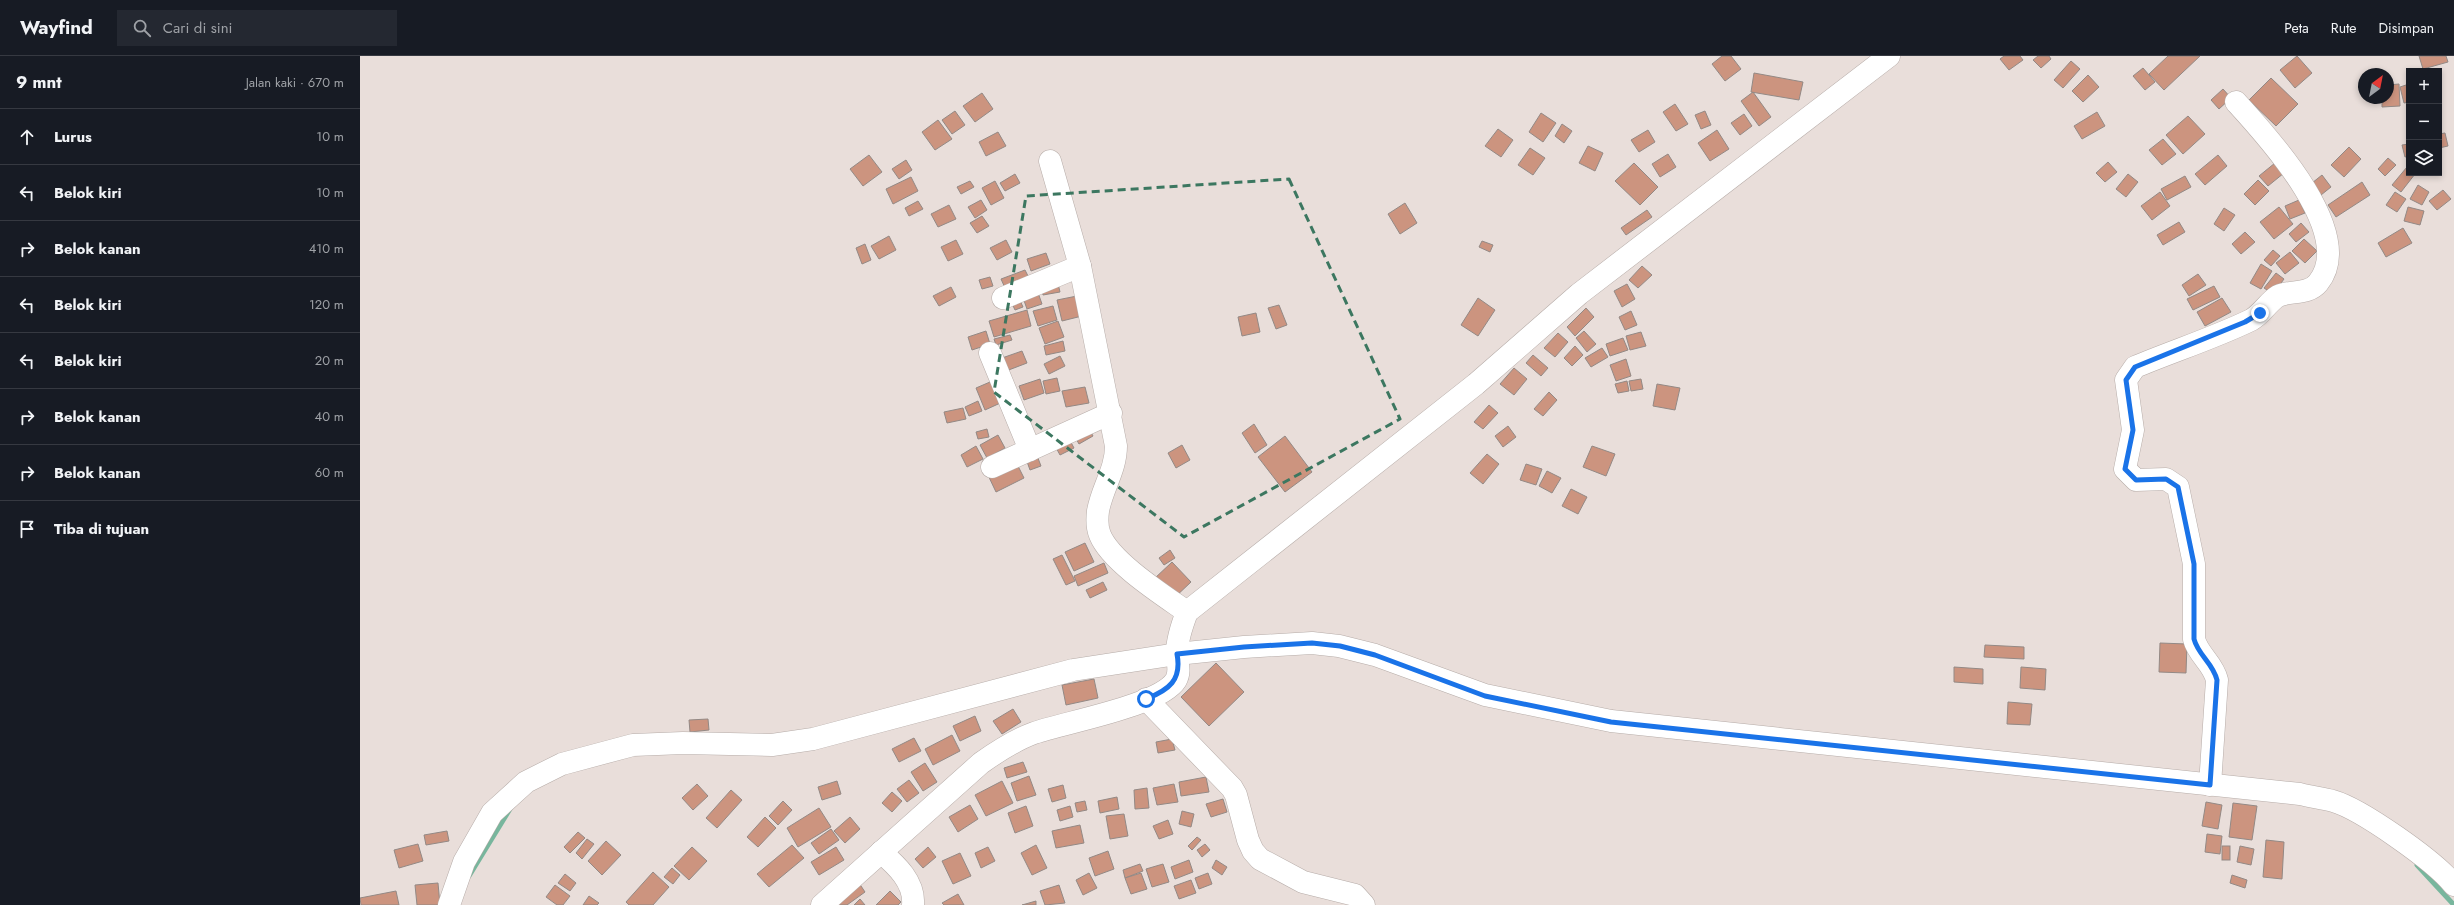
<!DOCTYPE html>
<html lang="id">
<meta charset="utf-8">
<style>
:root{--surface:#171b24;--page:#242831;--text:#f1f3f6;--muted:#9ea1a6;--line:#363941}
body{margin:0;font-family:Jost,sans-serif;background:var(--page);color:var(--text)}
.controls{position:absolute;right:12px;top:12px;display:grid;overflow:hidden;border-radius:0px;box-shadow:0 2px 6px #0003}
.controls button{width:36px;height:36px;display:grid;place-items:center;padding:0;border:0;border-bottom:1px solid var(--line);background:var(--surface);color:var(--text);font:20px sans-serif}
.compass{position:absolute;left:1998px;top:12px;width:36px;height:36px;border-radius:50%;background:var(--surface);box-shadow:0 2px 6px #0003;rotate:32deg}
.stop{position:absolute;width:12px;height:12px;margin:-9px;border:3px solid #1a73e8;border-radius:50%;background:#fff}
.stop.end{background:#1a73e8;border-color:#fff;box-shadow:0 1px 4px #0008}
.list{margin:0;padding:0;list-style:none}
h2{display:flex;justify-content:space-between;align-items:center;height:52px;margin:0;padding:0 16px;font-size:17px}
h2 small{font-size:13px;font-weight:400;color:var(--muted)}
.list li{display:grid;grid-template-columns:26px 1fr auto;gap:12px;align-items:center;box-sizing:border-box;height:56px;padding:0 16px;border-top:1px solid var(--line)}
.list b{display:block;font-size:15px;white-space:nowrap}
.list em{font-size:13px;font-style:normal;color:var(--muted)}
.icon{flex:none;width:22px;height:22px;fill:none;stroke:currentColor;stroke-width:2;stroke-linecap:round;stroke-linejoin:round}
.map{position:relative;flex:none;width:2094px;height:849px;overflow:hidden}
header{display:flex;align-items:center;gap:24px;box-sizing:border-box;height:56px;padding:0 20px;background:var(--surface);border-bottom:1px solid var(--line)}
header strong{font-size:19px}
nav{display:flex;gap:22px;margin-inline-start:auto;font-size:14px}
.search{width:280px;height:36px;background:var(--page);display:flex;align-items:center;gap:10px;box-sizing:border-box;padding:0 14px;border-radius:0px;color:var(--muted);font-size:15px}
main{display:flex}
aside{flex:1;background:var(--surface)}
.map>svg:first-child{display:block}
</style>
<header>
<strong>Wayfind</strong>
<div class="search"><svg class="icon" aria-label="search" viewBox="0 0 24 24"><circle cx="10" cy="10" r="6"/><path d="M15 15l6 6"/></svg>Cari di sini</div>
<nav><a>Peta</a><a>Rute</a><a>Disimpan</a></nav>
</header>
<main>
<aside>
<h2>9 mnt<small>Jalan kaki · 670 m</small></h2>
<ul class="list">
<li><svg class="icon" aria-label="ahead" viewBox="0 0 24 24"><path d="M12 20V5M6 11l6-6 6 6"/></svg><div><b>Lurus</b></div><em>10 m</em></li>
<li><svg class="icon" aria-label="left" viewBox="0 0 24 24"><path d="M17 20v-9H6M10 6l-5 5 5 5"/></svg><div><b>Belok kiri</b></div><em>10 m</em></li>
<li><svg class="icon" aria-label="right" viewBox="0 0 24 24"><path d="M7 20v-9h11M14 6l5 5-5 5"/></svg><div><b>Belok kanan</b></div><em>410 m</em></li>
<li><svg class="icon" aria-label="left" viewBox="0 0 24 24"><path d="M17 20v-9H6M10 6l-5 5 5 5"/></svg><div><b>Belok kiri</b></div><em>120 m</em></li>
<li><svg class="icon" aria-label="left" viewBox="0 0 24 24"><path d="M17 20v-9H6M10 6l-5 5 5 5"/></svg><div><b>Belok kiri</b></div><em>20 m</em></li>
<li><svg class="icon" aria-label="right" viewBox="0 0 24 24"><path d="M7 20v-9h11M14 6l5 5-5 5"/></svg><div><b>Belok kanan</b></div><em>40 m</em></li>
<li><svg class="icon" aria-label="right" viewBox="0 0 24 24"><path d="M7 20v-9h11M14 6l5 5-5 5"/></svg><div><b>Belok kanan</b></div><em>60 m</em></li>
<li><svg class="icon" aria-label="arrive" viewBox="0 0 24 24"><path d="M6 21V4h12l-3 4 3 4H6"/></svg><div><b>Tiba di tujuan</b></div></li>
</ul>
</aside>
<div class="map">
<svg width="2094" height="849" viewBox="0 0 2094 849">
<rect width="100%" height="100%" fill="#e9deda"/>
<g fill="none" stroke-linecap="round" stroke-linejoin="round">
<g stroke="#78b69d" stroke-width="5">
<polyline points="2057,809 2094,849"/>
<polyline points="109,820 150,753"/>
</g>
</g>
<g fill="#cc947f" stroke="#938985">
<polygon points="1362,0 1371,0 1381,13 1365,25 1352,8"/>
<polygon points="1644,0 1660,0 1663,4 1649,14 1640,3"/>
<polygon points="1678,0 1689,0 1691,3 1681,12 1673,4"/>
<polygon points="1808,0 1840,0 1804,34 1789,18"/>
<polygon points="1937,0 1952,17 1935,32 1920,14"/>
<polygon points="2059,0 2086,0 2088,6 2063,13"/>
<polygon points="1711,5 1720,13 1703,32 1694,24"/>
<polygon points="1783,12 1795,26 1785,34 1773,20"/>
<polygon points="1394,17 1443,26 1439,44 1391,36"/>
<polygon points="1728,19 1739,31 1723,46 1712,35"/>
<polygon points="1911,22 1938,48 1916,70 1889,44"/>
<polygon points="2039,28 2040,50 2022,51 2022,42 2028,42 2028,29"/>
<polygon points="2049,28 2049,46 2044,47 2040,31"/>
<polygon points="1863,33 1871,42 1859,53 1851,44"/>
<polygon points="1393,36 1411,61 1399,70 1381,45"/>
<polygon points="622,37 633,53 615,66 603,50"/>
<polygon points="1315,48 1328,68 1316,75 1303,56"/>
<polygon points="595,55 605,69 592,78 582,64"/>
<polygon points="1345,55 1351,69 1341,73 1335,59"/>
<polygon points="1737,56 1745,70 1722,83 1714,70"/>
<polygon points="1181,57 1196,67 1183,86 1169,76"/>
<polygon points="1384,58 1392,70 1380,79 1371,67"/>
<polygon points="1828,60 1845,78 1823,98 1806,79"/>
<polygon points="578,64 592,83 575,94 562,76"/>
<polygon points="1202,68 1212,75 1204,87 1195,80"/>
<polygon points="1138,73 1153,84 1141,101 1125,90"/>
<polygon points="1288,74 1295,86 1279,96 1271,84"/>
<polygon points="1357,74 1369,93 1350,105 1338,87"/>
<polygon points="638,76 646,90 626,100 619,86"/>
<polygon points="2085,77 2088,90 2079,92 2079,78"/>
<polygon points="1803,83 1816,98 1802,109 1789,94"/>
<polygon points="2049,88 2049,100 2045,101 2042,89"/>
<polygon points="1228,90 1243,97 1235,115 1219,107"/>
<polygon points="1989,91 2001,103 1984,121 1971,109"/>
<polygon points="1170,92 1185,102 1173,119 1158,109"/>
<polygon points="1308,98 1316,111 1300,121 1292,108"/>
<polygon points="509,99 522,116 503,130 490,113"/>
<polygon points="1858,99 1867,110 1845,129 1835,118"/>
<polygon points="2028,102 2036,109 2025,120 2018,113"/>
<polygon points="546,104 552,114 539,123 532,113"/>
<polygon points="1748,106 1757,116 1745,126 1736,117"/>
<polygon points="1274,107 1298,131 1280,149 1255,125"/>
<polygon points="1915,107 1924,117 1908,130 1899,120"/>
<polygon points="2047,111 2049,117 2055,118 2041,136 2032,129"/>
<polygon points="655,118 660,127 645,135 640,127"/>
<polygon points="1768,118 1778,126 1766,141 1756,133"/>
<polygon points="1962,119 1971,131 1956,143 1947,131"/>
<polygon points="1825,120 1831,131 1807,144 1801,133"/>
<polygon points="551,121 558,135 533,148 526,133"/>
<polygon points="1898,124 1909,135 1895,149 1884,138"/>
<polygon points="610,125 614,131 601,138 597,131"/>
<polygon points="635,125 644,142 631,149 622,132"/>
<polygon points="2002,126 2010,139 1976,161 1968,149"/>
<polygon points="2058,129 2069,136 2062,149 2050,143"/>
<polygon points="2083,134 2091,143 2077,154 2069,145"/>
<polygon points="1800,136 1810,150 1792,164 1781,150"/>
<polygon points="2035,136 2046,143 2037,156 2026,149"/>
<polygon points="621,144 627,154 615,162 608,151"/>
<polygon points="1939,144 1945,157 1930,163 1925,150"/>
<polygon points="558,145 563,153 549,160 545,152"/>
<polygon points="1045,147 1057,167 1040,178 1028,158"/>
<polygon points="589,149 596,163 578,171 571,158"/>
<polygon points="1919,151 1933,168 1914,183 1900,166"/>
<polygon points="2048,151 2064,155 2060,169 2044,165"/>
<polygon points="1864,152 1875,159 1864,175 1854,168"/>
<polygon points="1287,154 1292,161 1266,179 1261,172"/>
<polygon points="622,160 629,170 617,177 610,167"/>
<polygon points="1819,166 1825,176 1803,189 1797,179"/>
<polygon points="1941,167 1949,176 1936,186 1929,178"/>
<polygon points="2043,172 2052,187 2026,201 2018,187"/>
<polygon points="1885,176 1895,186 1881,198 1872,188"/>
<polygon points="529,180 536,194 519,203 511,190"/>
<polygon points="1944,183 1957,195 1945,207 1932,195"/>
<polygon points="596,184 603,198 588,205 581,191"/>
<polygon points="646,184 652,196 637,204 630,192"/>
<polygon points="1122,185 1133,189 1130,196 1119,191"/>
<polygon points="505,188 511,204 502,208 496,192"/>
<polygon points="1913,194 1920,200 1911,210 1904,204"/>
<polygon points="1930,196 1939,207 1925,218 1916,207"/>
<polygon points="686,197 690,208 671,215 667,203"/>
<polygon points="1901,208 1912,215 1901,233 1890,227"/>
<polygon points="1282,210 1292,219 1278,232 1269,224"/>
<polygon points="665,214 670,224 646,234 641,223"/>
<polygon points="1916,217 1924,223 1913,238 1904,232"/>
<polygon points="1838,218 1846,229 1829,240 1822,229"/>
<polygon points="630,221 633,230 622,233 619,224"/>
<polygon points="697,223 700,236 683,239 680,227"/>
<polygon points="1267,228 1275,243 1262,251 1254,235"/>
<polygon points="1854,230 1860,241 1833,254 1827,243"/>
<polygon points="591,231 596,241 579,250 573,240"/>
<polygon points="676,231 682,248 667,253 661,236"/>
<polygon points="657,238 663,251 655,254 649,241"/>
<polygon points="717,240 722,260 702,265 697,244"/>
<polygon points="1118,242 1135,254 1118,280 1101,269"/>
<polygon points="1862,242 1871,256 1845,270 1837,256"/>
<polygon points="919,249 927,269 916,273 908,252"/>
<polygon points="693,250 697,264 678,270 673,255"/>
<polygon points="1226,252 1234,261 1215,280 1207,271"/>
<polygon points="667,254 671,270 634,281 629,265"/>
<polygon points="1271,255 1277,269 1265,274 1259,261"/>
<polygon points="896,257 900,276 882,280 878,261"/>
<polygon points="698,265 704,281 685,288 679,272"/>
<polygon points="626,275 630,288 612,294 608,281"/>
<polygon points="1224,275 1236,288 1227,296 1216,282"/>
<polygon points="1281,276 1286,290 1270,294 1266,280"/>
<polygon points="1198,277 1208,286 1195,301 1184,292"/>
<polygon points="650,279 652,284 636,289 634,283"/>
<polygon points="1263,282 1268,294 1250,300 1246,288"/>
<polygon points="703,285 705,295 686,299 684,290"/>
<polygon points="1215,290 1223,299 1212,310 1204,302"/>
<polygon points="1242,292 1248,301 1231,311 1225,302"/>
<polygon points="662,295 667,307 646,315 642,302"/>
<polygon points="1173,299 1188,312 1181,320 1166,307"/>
<polygon points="700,300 705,310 689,318 684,308"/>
<polygon points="1266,303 1271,320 1256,325 1250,309"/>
<polygon points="1154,312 1167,323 1154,339 1140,328"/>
<polygon points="697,322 700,335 686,338 683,325"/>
<polygon points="637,323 647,344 625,354 616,332"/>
<polygon points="680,323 684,337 664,344 659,330"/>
<polygon points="1281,323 1283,333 1271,335 1269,325"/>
<polygon points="1267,325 1269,335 1258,337 1255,328"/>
<polygon points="1297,328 1320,332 1315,354 1293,350"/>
<polygon points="725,331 729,347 706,351 702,335"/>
<polygon points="1189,336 1197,344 1183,360 1174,353"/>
<polygon points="618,345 622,355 609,360 605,351"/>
<polygon points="1129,349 1138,357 1123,373 1114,366"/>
<polygon points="603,352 606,363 587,367 584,356"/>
<polygon points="894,368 907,389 895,397 882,377"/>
<polygon points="1148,370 1156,381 1143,391 1135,380"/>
<polygon points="728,371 733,380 719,388 714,379"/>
<polygon points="627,373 629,381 618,383 616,376"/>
<polygon points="638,379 645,392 627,402 620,389"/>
<polygon points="707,379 714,392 700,399 693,386"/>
<polygon points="925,380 952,416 925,436 898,401"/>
<polygon points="822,389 830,404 816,412 808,397"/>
<polygon points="616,390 623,403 607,411 601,399"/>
<polygon points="1232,390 1255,398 1246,420 1223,411"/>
<polygon points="676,397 681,410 670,414 665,400"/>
<polygon points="1127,398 1139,408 1123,428 1110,417"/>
<polygon points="655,404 664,422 636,436 627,417"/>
<polygon points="1166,408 1182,413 1176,429 1160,424"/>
<polygon points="1187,415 1201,422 1192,437 1179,430"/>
<polygon points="1211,433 1227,441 1218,458 1202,450"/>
<polygon points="725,487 734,506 714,515 705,496"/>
<polygon points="810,494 815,502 804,509 799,502"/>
<polygon points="702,499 715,525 706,529 693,503"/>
<polygon points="812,506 831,526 813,543 794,523"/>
<polygon points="744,507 748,517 718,530 714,520"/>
<polygon points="743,526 747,534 730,542 726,534"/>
<polygon points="1800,587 1827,588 1826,617 1799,616"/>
<polygon points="1625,589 1664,591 1664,603 1624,601"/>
<polygon points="856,607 884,636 849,670 821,641"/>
<polygon points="1594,611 1623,613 1623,628 1594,626"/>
<polygon points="1661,611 1686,613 1685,634 1660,632"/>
<polygon points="734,623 738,642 706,649 702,629"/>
<polygon points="1648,646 1672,648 1670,669 1647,668"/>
<polygon points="653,653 661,666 642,678 633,665"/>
<polygon points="615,660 621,675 600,685 593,670"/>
<polygon points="348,663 349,674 330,676 329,664"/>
<polygon points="592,679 600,695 573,709 565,693"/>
<polygon points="554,682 561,695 539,706 532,693"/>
<polygon points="812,683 815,694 798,697 796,686"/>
<polygon points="663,706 667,716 647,722 644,712"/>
<polygon points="565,707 577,726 563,735 551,716"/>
<polygon points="669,720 676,739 657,745 651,727"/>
<polygon points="846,721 849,736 821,740 819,726"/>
<polygon points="549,724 559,737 547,746 537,733"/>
<polygon points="477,725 481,738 462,744 458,731"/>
<polygon points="642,725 653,747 626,760 615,739"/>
<polygon points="337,728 348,740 333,754 322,742"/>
<polygon points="814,728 818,746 797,749 793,732"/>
<polygon points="703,729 706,742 692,746 688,733"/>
<polygon points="787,732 789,752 775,753 774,734"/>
<polygon points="371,734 382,744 357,772 346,762"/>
<polygon points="532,736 542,745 532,756 522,747"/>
<polygon points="757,741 759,753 740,757 738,745"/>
<polygon points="863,743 867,756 851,761 846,748"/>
<polygon points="423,745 432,754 418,769 409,760"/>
<polygon points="725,745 727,754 717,756 715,747"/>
<polygon points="1846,746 1862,749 1858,773 1842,770"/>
<polygon points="1873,747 1897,750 1892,784 1869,781"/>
<polygon points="610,749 618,763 598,776 589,761"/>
<polygon points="666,750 673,770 655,777 648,757"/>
<polygon points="710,750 713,761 700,765 697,754"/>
<polygon points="459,752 471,771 438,791 427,772"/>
<polygon points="822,755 834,758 831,771 819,768"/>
<polygon points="764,758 768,780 750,783 746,760"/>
<polygon points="405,761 416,772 398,791 387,781"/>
<polygon points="490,761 500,773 485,787 474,775"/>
<polygon points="808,764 813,778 799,783 793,770"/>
<polygon points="720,769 724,787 696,792 692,775"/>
<polygon points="471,773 479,784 459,798 451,787"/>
<polygon points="87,775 89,785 66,789 64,779"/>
<polygon points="218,776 225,782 210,797 204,791"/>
<polygon points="1847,778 1862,780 1860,798 1845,796"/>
<polygon points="837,781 841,784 832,794 828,790"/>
<polygon points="227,783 234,788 222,803 216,797"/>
<polygon points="1906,784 1924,786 1922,823 1903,821"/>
<polygon points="246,785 261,799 242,819 228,805"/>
<polygon points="58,788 63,805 39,812 34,794"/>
<polygon points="845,788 850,794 842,801 837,794"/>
<polygon points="432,789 444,802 409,831 397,818"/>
<polygon points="676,789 687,812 672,819 661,797"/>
<rect x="1862" y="790" width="8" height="14"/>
<polygon points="1880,790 1894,793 1891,809 1877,806"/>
<polygon points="332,791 347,805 329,824 314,810"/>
<polygon points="476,791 484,804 459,819 451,806"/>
<polygon points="568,791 576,801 563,812 555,803"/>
<polygon points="628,791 635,805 621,812 615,797"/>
<polygon points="748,795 754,813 735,820 729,802"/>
<polygon points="600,797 611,820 593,828 582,805"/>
<polygon points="829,804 833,816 815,823 811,811"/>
<polygon points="856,804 867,811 862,819 852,812"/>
<polygon points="780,808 783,815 765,822 763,814"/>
<polygon points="803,808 809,826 792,831 786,813"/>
<polygon points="312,812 320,819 313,828 304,821"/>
<polygon points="293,816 309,831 293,849 269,849 266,846"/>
<polygon points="729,817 737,832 723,839 716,824"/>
<polygon points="781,817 787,833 771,838 765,822"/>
<polygon points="848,817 852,828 839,833 835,822"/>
<polygon points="205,818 216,827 210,835 198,827"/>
<polygon points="1872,819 1887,824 1885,832 1870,827"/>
<polygon points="831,824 836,837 819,843 814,830"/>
<polygon points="78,827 80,849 57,849 55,829"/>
<polygon points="499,827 505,836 487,849 478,849"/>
<polygon points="195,829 210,840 203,849 197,849 186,841"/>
<polygon points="699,829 705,847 685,849 680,835"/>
<polygon points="36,835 39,849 1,849 0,842"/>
<polygon points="530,835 541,846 538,849 516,849"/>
<polygon points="598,838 604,849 584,849 582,847"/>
<polygon points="229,840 239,847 237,849 223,849"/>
<polygon points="500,843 505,849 494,849"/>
<polygon points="676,845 676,849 662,849"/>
</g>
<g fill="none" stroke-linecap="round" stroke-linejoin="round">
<g stroke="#b6aca8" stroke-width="23">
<g id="minor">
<path d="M690,105L720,210L756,390C756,414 742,432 738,455C737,463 737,472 740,479C751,506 803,539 827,556"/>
<polyline points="643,242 720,210"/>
<polyline points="630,297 670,394"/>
<polyline points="632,411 751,357"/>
<polyline points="786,643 872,732 876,739 888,784 893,795 900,803 943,826 995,839 1004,849"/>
<path d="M1850,729L1857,624C1853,607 1838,599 1834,583V508L1818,431L1806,423L1776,424L1765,413L1773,374L1766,324L1775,311C1813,295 1854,282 1891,264C1902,258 1908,246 1918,240C1931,234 1948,239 1958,227C1998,178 1907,80 1876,46"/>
<path d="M521,796C536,809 555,826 553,849"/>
<path d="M89,849L104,806L132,757L166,726L202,708L273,689L323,687L412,689L453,683L713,614L817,598L884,591L952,587L979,590L1015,599L1125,639L1251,665L1940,738C1951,741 1962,742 1973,745C2001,753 2075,805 2094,829"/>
</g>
</g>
<g stroke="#b6aca8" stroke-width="23">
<path id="major" d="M462,849L621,707C638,695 655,684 674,677C705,666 800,650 816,624C821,615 817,606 817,597C817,583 822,569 827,556L1116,328L1219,238L1529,0"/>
</g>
<use href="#minor" stroke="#fff" stroke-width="22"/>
<use href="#major" stroke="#fff" stroke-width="22"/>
</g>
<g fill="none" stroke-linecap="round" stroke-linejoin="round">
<path stroke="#1a73e8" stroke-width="5" d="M786,643C809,634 822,624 817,598L884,591L952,587L980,590L1015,599L1125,640L1251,666L1850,729L1857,624C1853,607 1838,599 1834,583V508L1818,431L1806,423L1776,424L1765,413L1773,374L1766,324L1775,311L1885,266L1900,257"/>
</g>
<path fill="none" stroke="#3c7760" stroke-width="3" stroke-dasharray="8 5" stroke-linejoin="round" d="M929,123L1040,363L824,481L634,336L666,140Z"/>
</svg>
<div class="controls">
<button>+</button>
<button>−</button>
<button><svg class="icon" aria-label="layers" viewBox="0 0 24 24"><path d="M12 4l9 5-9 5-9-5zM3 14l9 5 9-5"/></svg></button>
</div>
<svg class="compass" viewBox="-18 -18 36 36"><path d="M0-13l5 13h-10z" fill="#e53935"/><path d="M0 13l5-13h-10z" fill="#9ea1a6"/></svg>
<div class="stop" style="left:786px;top:643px"></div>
<div class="stop end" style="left:1900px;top:257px"></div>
</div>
</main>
